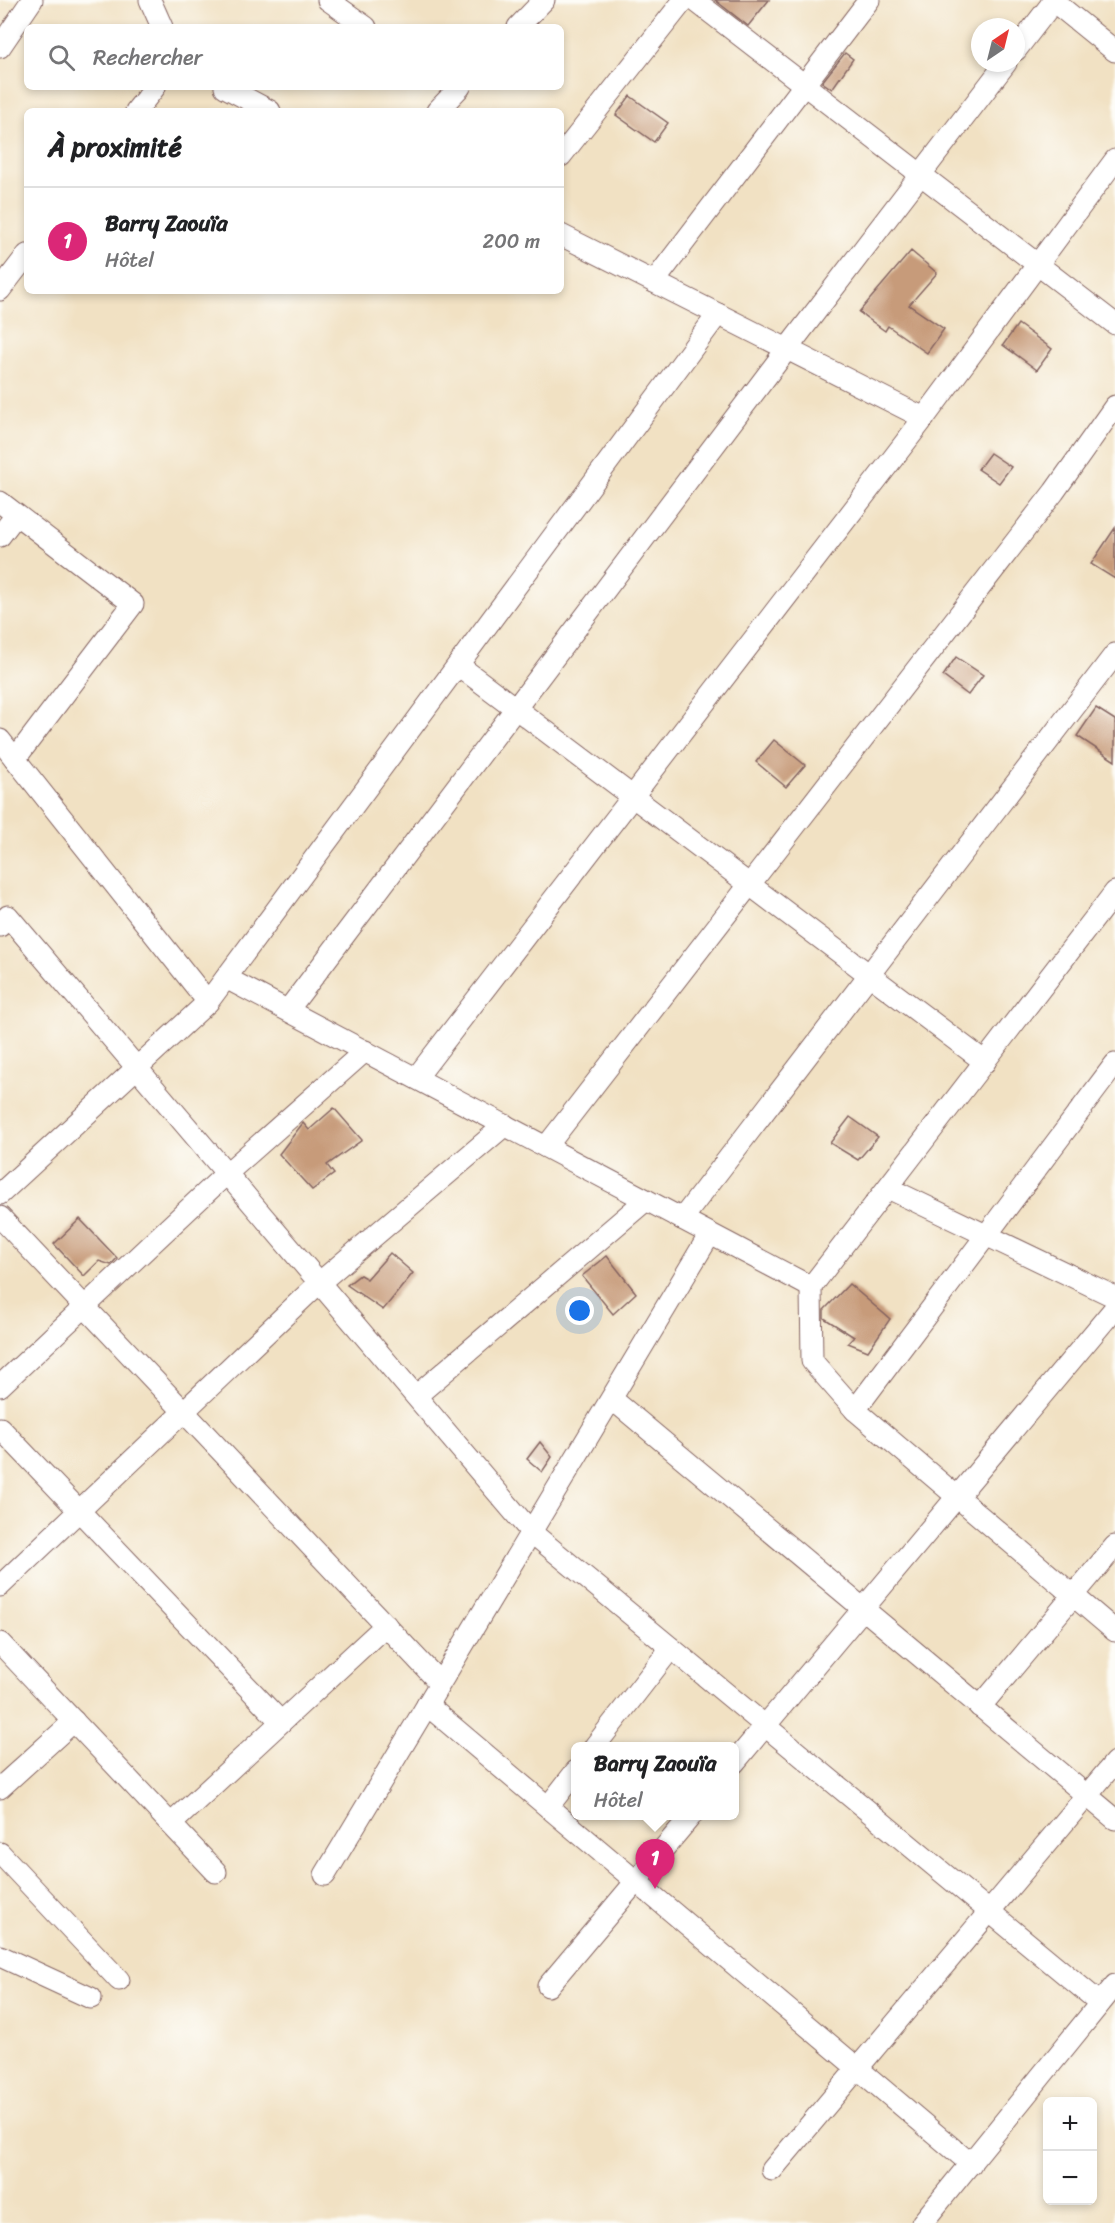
<!DOCTYPE html>
<html lang="fr">
<meta charset="utf-8">
<style>
:root{--surface:#fff;--page:#f6f6f6;--text:#202124;--muted:#757577;--line:#e0e0e0;--accent:#db2777}
body{margin:0;font-family:Sriracha,sans-serif;background:var(--page);color:var(--text)}
.controls{position:absolute;right:18px;bottom:18px;display:grid;overflow:hidden;border-radius:9px;box-shadow:0 3px 9px #0003}
.controls button{width:54px;height:54px;display:grid;place-items:center;padding:0;border:0;border-bottom:2px solid var(--line);background:var(--surface);color:var(--text);font:30px sans-serif}
.compass{position:absolute;left:971px;top:18px;width:54px;height:54px;border-radius:50%;background:var(--surface);box-shadow:0 3px 9px #0003;rotate:35deg}
.you{position:absolute;left:580px;top:1311px;width:21px;height:21px;margin:-15px;border:4px solid #fff;border-radius:50%;background:#1a73e8;box-shadow:0 0 0 9px #1a73e833}
.badge{display:grid;place-items:center;width:39px;height:39px;border-radius:50%;background:var(--accent);color:#fff;font-size:20px;font-weight:700}
.pin{position:absolute;translate:-50% -50px;filter:drop-shadow(0 2px 3px #0008)}
.pin::after{content:'';position:absolute;top:32px;width:21px;height:18px;background:inherit;clip-path:polygon(0 0,100% 0,50% 100%)}
.popup{position:absolute;left:571px;top:1742px;width:168px;height:78px;box-sizing:border-box;display:grid;place-content:center;border-radius:9px;background:var(--surface);filter:drop-shadow(0 2px 4px #0005);font-size:20px;white-space:nowrap;color:var(--muted)}
.popup b{font-size:22px;color:var(--text)}
.popup::after{content:'';position:absolute;left:50%;top:100%;margin-left:-12px;border:12px solid transparent;border-top-color:var(--surface)}
.list{margin:0;padding:0;list-style:none}
h2{display:flex;justify-content:space-between;align-items:center;height:78px;margin:0;padding:0 24px;font-size:26px}
h2 small{font-size:20px;font-weight:400;color:var(--muted)}
.list li{display:grid;grid-template-columns:39px 1fr auto;gap:18px;align-items:center;box-sizing:border-box;height:108px;padding:0 24px;border-top:2px solid var(--line)}
.list b{display:block;font-size:22px;white-space:nowrap}
.list p{margin:0;font-size:20px;white-space:nowrap;color:var(--muted)}
.list em{font-size:20px;font-style:normal;color:var(--muted)}
.icon{flex:none;width:33px;height:33px;fill:none;stroke:currentColor;stroke-width:2;stroke-linecap:round;stroke-linejoin:round}
.map{position:relative;flex:none;width:1115px;height:2223px;overflow:hidden}
.search{position:absolute;background:var(--surface);box-shadow:0 3px 9px #0003;left:24px;top:24px;width:540px;height:66px;display:flex;align-items:center;gap:15px;box-sizing:border-box;padding:0 21px;border-radius:9px;color:var(--muted);font-size:22px}
.panel{position:absolute;background:var(--surface);box-shadow:0 3px 9px #0003;left:24px;top:108px;width:540px;height:186px;border-radius:9px}
.map>svg:first-child{display:block}
</style>
<div class="map">
<svg width="1115" height="2223" viewBox="0 0 1115 2223">
<rect width="100%" height="100%" fill="#fdfcf7"/>
<filter id="ink" filterUnits="userSpaceOnUse"><feTurbulence type="fractalNoise" baseFrequency=".0167" numOctaves="2"/><feDisplacementMap in="SourceGraphic" scale="12" xChannelSelector="R" yChannelSelector="G"/><feConvolveMatrix kernelMatrix="1 2 1 2 8 2 1 2 1" color-interpolation-filters="sRGB"/></filter>
<filter id="wash" filterUnits="userSpaceOnUse"><feTurbulence type="fractalNoise" baseFrequency=".008" numOctaves="4" result="noise"/><feDisplacementMap in="SourceGraphic" scale="24" xChannelSelector="R" yChannelSelector="G"/><feGaussianBlur stdDeviation="1.35" result="paint"/><feColorMatrix in="noise" values="0 0 0 0 0 0 0 0 0 0 0 0 0 0 0 0 0 1.4 0 .05"/><feComposite in="paint" operator="in"/></filter>
<g filter="url(#wash)">
<rect width="100%" height="100%" fill="#f1e1c3"/>
<g id="blocks">
<g fill="#c79b7a">
<polygon points="715,0 769,0 748,26"/>
<polygon points="845,53 853,59 832,89 822,82"/>
<polygon points="630,96 668,123 654,142 616,115"/>
<polygon points="911,251 937,273 909,305 944,329 927,353 888,326 885,331 859,312"/>
<polygon points="1018,324 1052,349 1037,370 1003,345"/>
<polygon points="990,453 1011,467 999,483 978,469"/>
<polygon points="1115,528 1115,579 1091,564"/>
<polygon points="956,657 983,675 968,695 943,676"/>
<polygon points="1096,708 1115,720 1115,761 1077,736"/>
<polygon points="774,740 805,765 786,787 756,762"/>
<polygon points="334,1108 362,1140 327,1165 334,1174 312,1190 279,1154 303,1123 309,1130"/>
<polygon points="850,1117 878,1137 858,1160 830,1143"/>
<polygon points="80,1219 117,1258 111,1265 99,1261 84,1276 54,1244"/>
<polygon points="390,1253 413,1273 383,1310 347,1285 360,1275 367,1279"/>
<polygon points="607,1256 636,1293 613,1314 582,1276"/>
<polygon points="849,1284 890,1319 868,1351 848,1343 854,1337 824,1318 824,1310"/>
<polygon points="540,1442 552,1457 542,1472 527,1459"/>
</g>
</g>
</g>
<g filter="url(#ink)">
<use href="#blocks" fill-opacity="0" stroke="#846360" stroke-width="1.5"/>
<g fill="none" stroke-linecap="round" stroke-linejoin="round">
<g stroke="#846360" stroke-width="23">
<g id="minor">
<polyline points="150,0 162,27"/>
<polyline points="328,0 366,27"/>
<polyline points="694,0 1115,324"/>
<polyline points="1052,0 1115,51"/>
<polyline points="518,27 544,0"/>
<polyline points="0,47 32,0"/>
<polyline points="1016,50 1053,2"/>
<polyline points="225,87 270,111"/>
<polyline points="136,111 155,87"/>
<polyline points="437,111 460,87"/>
<polyline points="561,156 684,0"/>
<polyline points="561,235 924,418"/>
<polyline points="654,282 869,0"/>
<polyline points="0,290 27,255"/>
<polyline points="0,502 133,604 15,759"/>
<polyline points="0,536 16,515"/>
<polyline points="458,665 985,1062"/>
<polyline points="0,740 208,1002"/>
<polyline points="1115,892 811,1287 812,1361 855,1410 1115,1631"/>
<polyline points="0,926 8,916 531,1532 1100,2003"/>
<polyline points="226,978 811,1287"/>
<polyline points="288,1010 787,349 1006,63"/>
<polyline points="416,1078 924,418 1115,160"/>
<polyline points="546,1147 1054,492 1115,406"/>
<polyline points="888,1188 1115,1297"/>
<polyline points="0,1194 208,1002 718,314"/>
<polyline points="0,1217 440,1683"/>
<polyline points="682,1219 1115,654"/>
<polyline points="0,1386 226,1174 365,1051"/>
<polyline points="416,1396 646,1200"/>
<polyline points="612,1399 1115,1819"/>
<polyline points="855,1410 1115,1064"/>
<polyline points="0,1428 281,1722"/>
<polyline points="0,1586 319,1283 505,1125"/>
<polyline points="0,1643 216,1872"/>
<polyline points="427,1705 971,2164"/>
<polyline points="980,1707 1115,1546"/>
<polyline points="595,1746 671,1648"/>
<polyline points="734,1763 1115,1308"/>
<polyline points="0,1788 74,1721"/>
<polyline points="548,1807 576,1771"/>
<polyline points="171,1824 386,1625"/>
<polyline points="0,1853 119,1980"/>
<polyline points="325,1875 710,1234"/>
<polyline points="0,1956 91,1998"/>
<polyline points="548,1986 691,1816"/>
<polyline points="772,2170 1115,1762"/>
<polyline points="922,2223 1115,1985"/>
</g>
</g>
<use href="#minor" stroke="#fff" stroke-width="21"/>
</g>
</g>
</svg>
<div class="controls">
<button>+</button>
<button>−</button>
</div>
<svg class="compass" viewBox="-18 -18 36 36"><path d="M0-13l5 13h-10z" fill="#e53935"/><path d="M0 13l5-13h-10z" fill="#757577"/></svg>
<div class="you"></div>
<div class="pin badge" style="left:655px;top:1889px">1</div>
<div class="popup"><b>Barry Zaouïa</b>Hôtel</div>
<div class="search"><svg class="icon" aria-label="search" viewBox="0 0 24 24"><circle cx="10" cy="10" r="6"/><path d="M15 15l6 6"/></svg>Rechercher</div>
<section class="panel">
<h2>À proximité<small></small></h2>
<ul class="list">
<li><span class="badge">1</span><div><b>Barry Zaouïa</b><p>Hôtel</p></div><em>200 m</em></li>
</ul>
</section>
</div>
